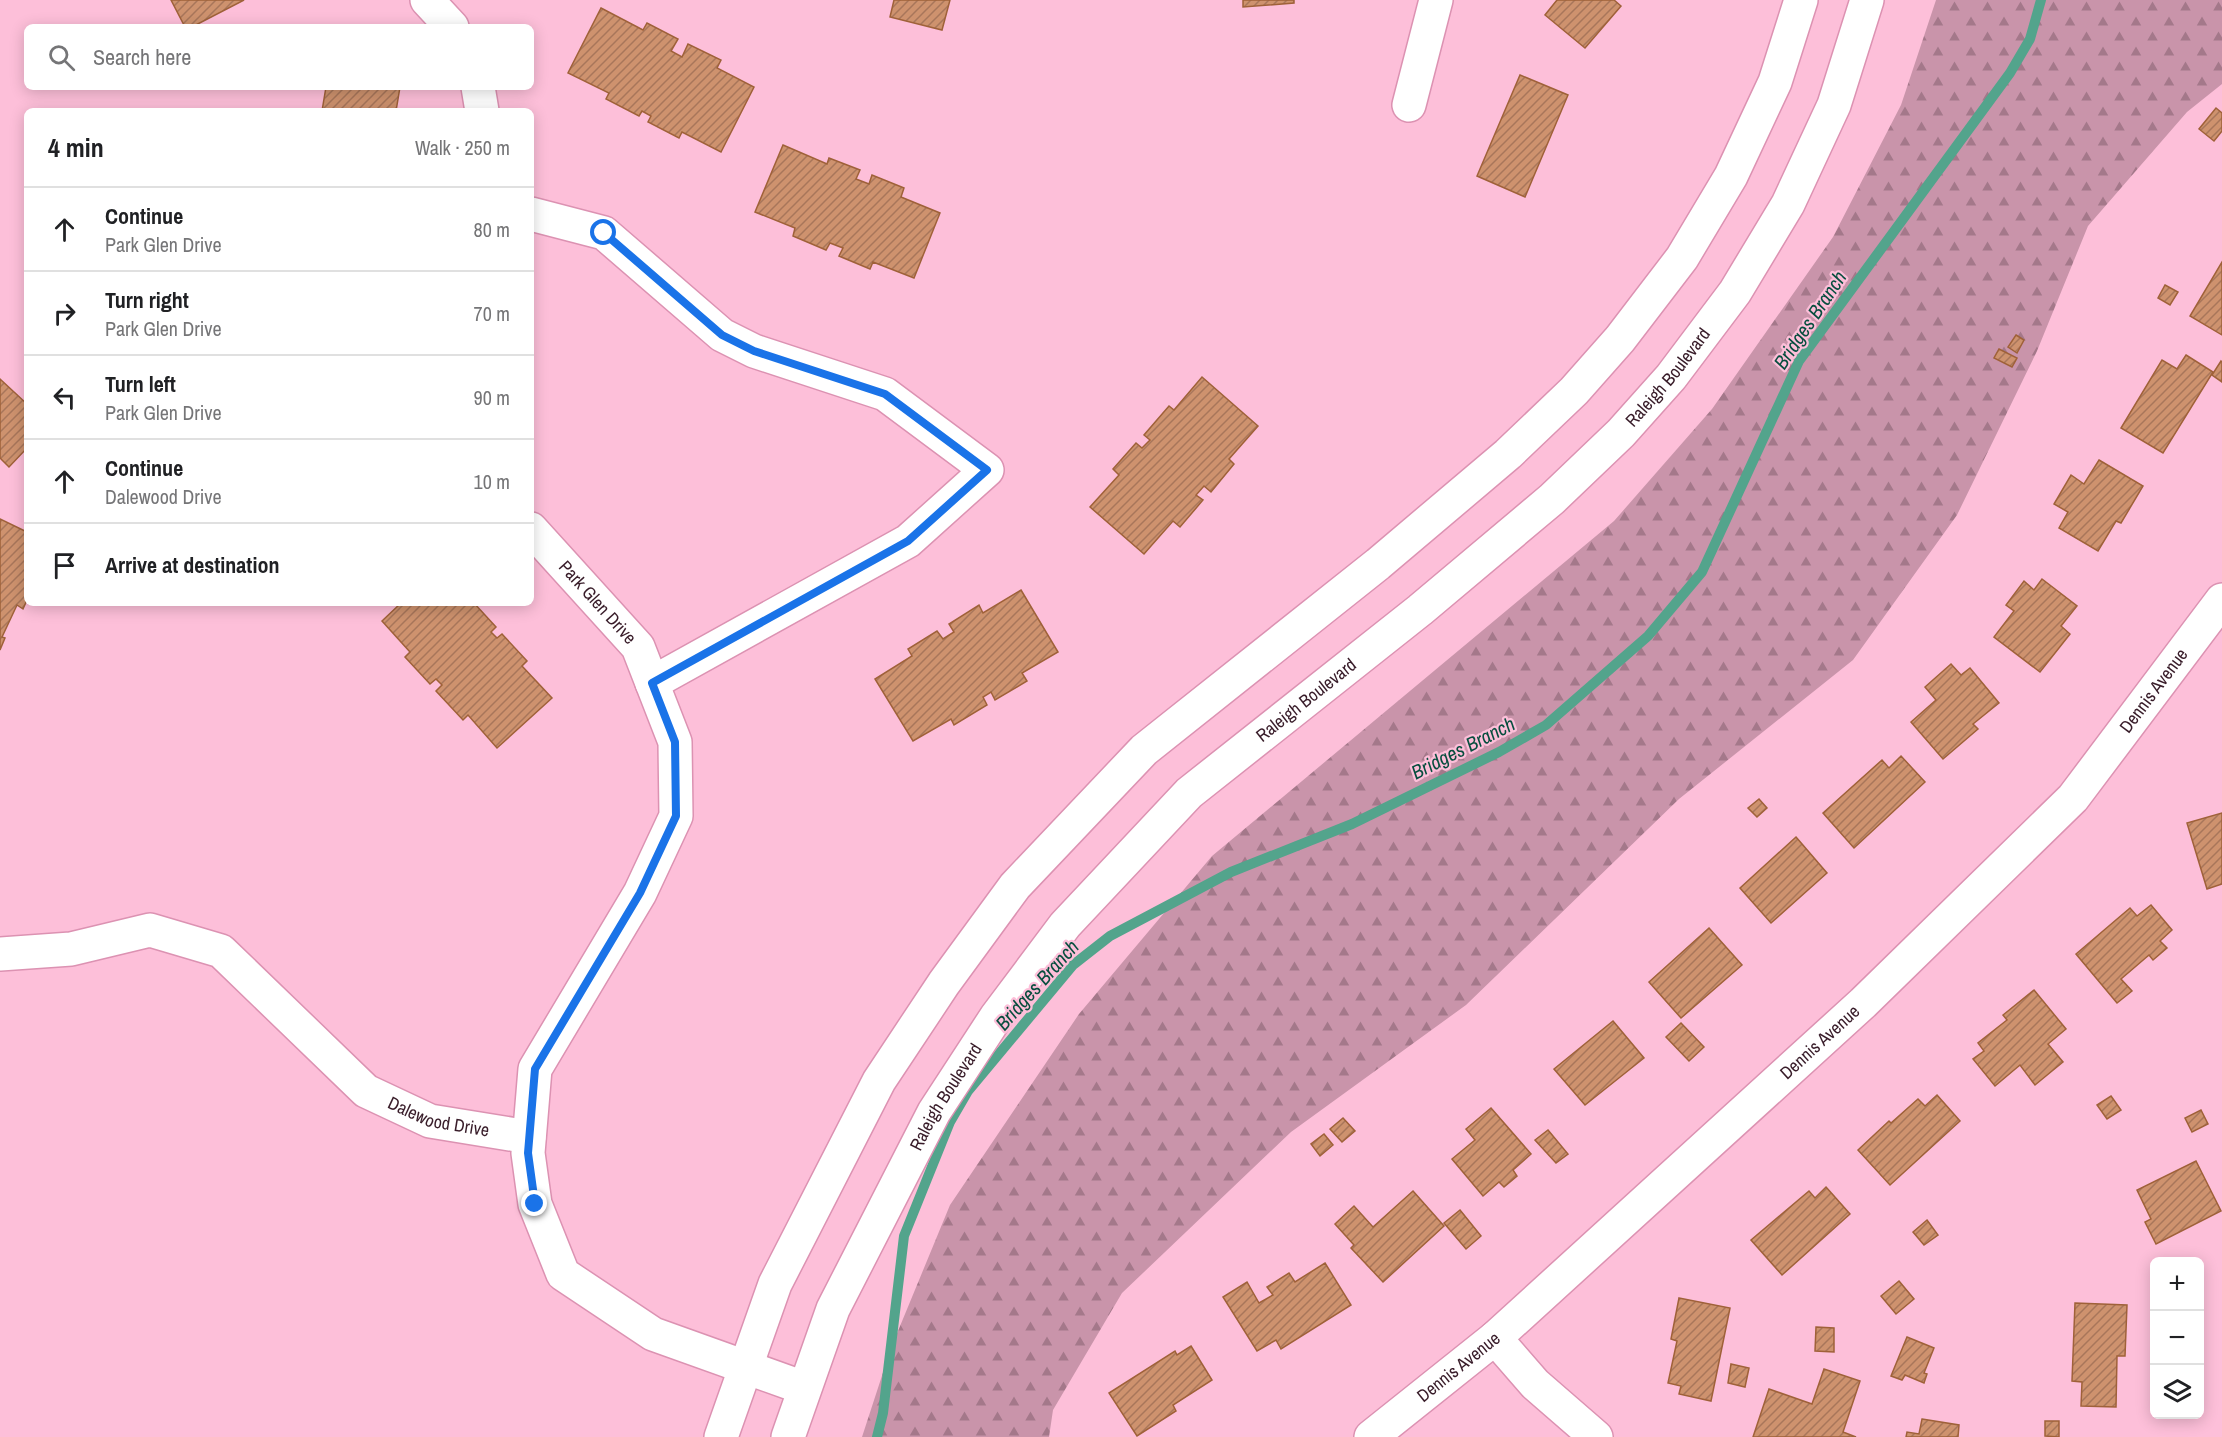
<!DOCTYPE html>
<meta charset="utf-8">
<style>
:root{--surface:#fff;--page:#f6f6f6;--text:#202124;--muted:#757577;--line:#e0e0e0}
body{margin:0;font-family:"Archivo Narrow",sans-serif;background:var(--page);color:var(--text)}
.controls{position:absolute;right:18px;bottom:18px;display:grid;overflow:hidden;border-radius:9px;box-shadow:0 3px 15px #0003}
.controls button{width:54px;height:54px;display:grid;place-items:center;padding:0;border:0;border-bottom:2px solid var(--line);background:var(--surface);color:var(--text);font:30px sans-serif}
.stop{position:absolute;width:18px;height:18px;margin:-14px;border:4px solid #1a73e8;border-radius:50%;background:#fff}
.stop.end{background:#1a73e8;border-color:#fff;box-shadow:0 2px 6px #0008}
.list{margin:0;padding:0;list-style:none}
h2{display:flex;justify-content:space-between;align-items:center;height:78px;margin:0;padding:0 24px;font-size:26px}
h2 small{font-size:20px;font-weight:400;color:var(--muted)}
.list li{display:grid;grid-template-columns:39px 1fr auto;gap:18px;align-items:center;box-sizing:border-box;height:84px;padding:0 24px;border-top:2px solid var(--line)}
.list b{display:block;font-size:22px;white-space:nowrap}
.list p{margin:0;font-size:20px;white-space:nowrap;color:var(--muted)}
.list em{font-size:20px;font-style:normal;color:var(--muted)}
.icon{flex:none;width:33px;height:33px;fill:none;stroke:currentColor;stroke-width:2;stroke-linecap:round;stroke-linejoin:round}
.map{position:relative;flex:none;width:2222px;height:1437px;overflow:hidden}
.search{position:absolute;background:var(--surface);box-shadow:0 3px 15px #0003;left:24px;top:24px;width:510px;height:66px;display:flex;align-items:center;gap:15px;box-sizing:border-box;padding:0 21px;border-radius:9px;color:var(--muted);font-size:22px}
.panel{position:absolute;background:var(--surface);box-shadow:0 3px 15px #0003;left:24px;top:108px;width:510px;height:498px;border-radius:9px}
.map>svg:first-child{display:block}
</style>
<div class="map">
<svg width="2222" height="1437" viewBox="0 0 2222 1437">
<defs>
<pattern id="forest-firs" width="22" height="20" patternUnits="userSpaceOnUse" patternTransform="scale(1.5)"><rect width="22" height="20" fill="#c994aa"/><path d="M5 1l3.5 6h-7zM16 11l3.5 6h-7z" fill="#a4788a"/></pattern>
<pattern id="building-hatch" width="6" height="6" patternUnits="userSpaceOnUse" patternTransform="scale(1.5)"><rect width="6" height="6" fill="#ce926e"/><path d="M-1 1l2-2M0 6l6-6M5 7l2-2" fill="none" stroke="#a8765a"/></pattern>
</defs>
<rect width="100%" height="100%" fill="#fdbfd9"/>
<polygon fill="url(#forest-firs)" points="1936,0 2222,0 2222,84 2187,112 2088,226 2037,351 1957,515 1853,660 1679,799 1466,1005 1291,1132 1122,1293 1053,1410 1049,1437 862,1437 891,1348 950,1205 1079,1014 1212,856 1614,521 1712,409 1833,237 1901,105"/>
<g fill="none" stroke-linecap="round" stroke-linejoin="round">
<polyline stroke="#53a48c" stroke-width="10" points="877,1437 883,1413 904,1236 950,1122 968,1091 1073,965 1110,936 1231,872 1352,824 1499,752 1546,725 1648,636 1702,572 1799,361 2010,73 2030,39 2041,0"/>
</g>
<g fill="url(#building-hatch)" stroke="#9f6139" stroke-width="1.5">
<polygon points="171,0 244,0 192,27 185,27"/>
<polygon points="894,0 950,0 942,30 890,17"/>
<polygon points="1243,0 1294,0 1294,3 1243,7"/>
<polygon points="1557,0 1614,0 1621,6 1585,48 1545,15"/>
<polygon points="601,8 643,30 647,23 678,39 671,51 682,57 688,44 721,60 717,68 754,87 721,152 682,132 679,138 648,122 651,116 642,111 639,116 606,99 609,93 568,73"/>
<polygon points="1520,75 1568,95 1525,197 1477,176"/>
<polygon points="326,87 400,87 396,111 322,111"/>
<polygon points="2216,108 2222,113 2222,131 2214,141 2199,129"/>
<polygon points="783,145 827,164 829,158 860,170 856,179 869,184 872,175 904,188 901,197 940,213 914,278 873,262 870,269 839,256 843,248 830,243 826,250 793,236 795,228 755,212"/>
<polygon points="2222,262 2222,335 2190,316"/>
<polygon points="2165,285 2178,292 2170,305 2158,298"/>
<polygon points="2016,335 2024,340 2017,353 2008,347"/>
<polygon points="1999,349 2017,358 2012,367 1994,358"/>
<polygon points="2186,355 2213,372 2163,453 2121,428 2162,360 2177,369"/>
<polygon points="2221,361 2222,362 2222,382 2212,375"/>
<polygon points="1202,377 1258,426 1229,459 1234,464 1211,492 1204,486 1196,495 1203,500 1180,527 1173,521 1144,554 1090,507 1119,475 1113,469 1136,443 1142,448 1150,440 1144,435 1169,406 1174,410"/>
<polygon points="0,379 27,404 27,448 9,467 0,458"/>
<polygon points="2099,460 2143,486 2121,523 2116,521 2098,551 2059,528 2068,512 2054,504 2071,475 2084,484"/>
<polygon points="0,519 27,532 27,600 23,609 17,605 2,637 5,638 0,650"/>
<polygon points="2042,579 2077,606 2061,626 2070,634 2040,672 1994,637 2014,611 2006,605 2024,581 2034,590"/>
<polygon points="1021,590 1058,652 1022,673 1027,681 995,700 991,692 983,697 987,705 954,725 951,719 913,741 875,679 912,656 908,649 937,631 943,639 954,632 949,624 979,605 983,613"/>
<polygon points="401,603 463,603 465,605 474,603 496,627 491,632 497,638 502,634 527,661 522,666 552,698 497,748 468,715 463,720 436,691 442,685 436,679 430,684 405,657 410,652 382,621"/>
<polygon points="1951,664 1961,675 1970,668 1999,703 1973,724 1978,729 1943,759 1911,722 1936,700 1925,687"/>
<polygon points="1901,756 1925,782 1854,848 1823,813 1882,760 1889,768"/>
<polygon points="1759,799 1767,808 1757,817 1748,808"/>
<polygon points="2222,813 2222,884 2207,889 2187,823"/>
<polygon points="1796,837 1827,873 1771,923 1740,888"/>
<polygon points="2151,905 2172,930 2160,941 2167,948 2153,960 2149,955 2121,979 2132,991 2117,1003 2076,954 2130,908 2137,916"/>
<polygon points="1709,928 1742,965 1681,1018 1649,982"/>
<polygon points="2034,990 2066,1029 2048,1044 2063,1062 2035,1085 2020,1065 1995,1086 1973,1059 1984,1051 1978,1043 2007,1020 2003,1015"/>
<polygon points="1613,1021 1644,1058 1585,1105 1554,1069"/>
<polygon points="1681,1023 1704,1047 1689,1061 1666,1037"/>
<polygon points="1937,1095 1960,1121 1890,1185 1858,1150 1889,1121 1891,1123 1918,1099 1925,1106"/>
<polygon points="2111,1096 2121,1110 2107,1119 2097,1105"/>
<polygon points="1491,1108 1531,1154 1513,1170 1517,1176 1504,1187 1499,1182 1483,1196 1452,1159 1475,1140 1466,1129"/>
<polygon points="2201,1110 2208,1124 2192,1132 2185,1118"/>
<polygon points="1343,1118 1355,1131 1342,1142 1330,1129"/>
<polygon points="1548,1130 1568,1154 1556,1163 1535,1140"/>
<polygon points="1324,1134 1333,1145 1320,1156 1311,1144"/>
<polygon points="2196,1161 2221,1211 2156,1244 2145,1222 2151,1219 2137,1190"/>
<polygon points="1826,1187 1850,1214 1782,1275 1751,1240 1809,1191 1815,1198"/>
<polygon points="1413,1191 1444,1226 1383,1282 1351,1248 1354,1245 1335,1224 1354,1206 1373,1227"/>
<polygon points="1460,1210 1481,1236 1466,1249 1444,1223"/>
<polygon points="1927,1220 1938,1235 1924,1245 1913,1232"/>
<polygon points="1325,1263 1351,1305 1281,1349 1276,1340 1257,1351 1223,1297 1247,1282 1259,1303 1273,1295 1267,1287 1289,1273 1295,1282"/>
<polygon points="1899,1281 1914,1299 1896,1314 1881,1296"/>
<polygon points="1679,1298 1730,1308 1711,1401 1679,1394 1681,1386 1668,1383 1677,1341 1671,1339"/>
<polygon points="2075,1303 2127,1305 2125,1356 2117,1356 2116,1407 2081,1406 2082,1382 2072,1381"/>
<polygon points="1816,1327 1834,1328 1834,1352 1815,1351"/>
<polygon points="1907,1337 1934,1348 1924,1373 1927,1374 1924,1383 1905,1375 1902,1380 1891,1376"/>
<polygon points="1191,1346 1212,1380 1173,1405 1176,1411 1137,1436 1109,1393 1175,1351 1177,1355"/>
<polygon points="1731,1364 1749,1368 1745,1387 1728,1383"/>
<polygon points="1824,1369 1860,1381 1843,1432 1856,1437 1753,1437 1769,1389 1812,1404"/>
<polygon points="1922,1419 1959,1425 1958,1437 1906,1437 1907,1432 1919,1434"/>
<polygon points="2045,1421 2059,1421 2059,1437 2045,1436"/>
</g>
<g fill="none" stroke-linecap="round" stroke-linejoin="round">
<g stroke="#dc92b2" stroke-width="36">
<g id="street">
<polyline points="427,0 452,27"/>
<polyline points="478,87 482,111"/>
<polyline points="1409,105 1436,0"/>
<polyline points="531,214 604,233 722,335 754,351 885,394 987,470 908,541 652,683"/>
<path id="s1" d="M531,529L638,647L675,742L676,816L640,893L535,1069L528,1153L535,1204L563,1274L653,1334L804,1388"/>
<path id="s2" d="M0,954L71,949L150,930L221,951L366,1091L430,1121L529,1137"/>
<polyline points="1495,1338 1535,1384 1596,1437"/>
<path id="s3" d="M1371,1437L1495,1338L1863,1003L2073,798L2222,600"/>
</g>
</g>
<g stroke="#dc92b2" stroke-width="36">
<g id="primary">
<polyline points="721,1437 775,1284 879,1081 944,983 1015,886 1144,750 1378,564 1508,454 1574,391 1620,339 1682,258 1731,176 1775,82 1801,0"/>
<path id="s4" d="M788,1437L833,1309L934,1112L996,1017L1065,925L1189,793L1420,610L1552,499L1621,433L1671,377L1735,292L1788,204L1834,105L1867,0"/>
</g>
</g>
<use href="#street" stroke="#fff" stroke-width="33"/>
<use href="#primary" stroke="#fff" stroke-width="33"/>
</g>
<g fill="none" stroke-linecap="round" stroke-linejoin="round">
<polyline stroke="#1a73e8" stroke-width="8" points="535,1204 528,1153 535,1069 640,893 676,816 675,742 652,683 908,541 987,470 885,394 754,351 722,335 604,233"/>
</g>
<g text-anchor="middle" stroke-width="4.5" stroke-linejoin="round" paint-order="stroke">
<g font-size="18" fill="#381c29" stroke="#fdbfd9">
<text dy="6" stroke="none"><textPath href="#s4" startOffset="1402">Raleigh Boulevard</textPath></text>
<text dy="6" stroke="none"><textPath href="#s1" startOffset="99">Park Glen Drive</textPath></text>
<text dy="6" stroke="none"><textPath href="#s3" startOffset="1084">Dennis Avenue</textPath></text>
<text dy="6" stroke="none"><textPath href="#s4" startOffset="916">Raleigh Boulevard</textPath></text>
<text dy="6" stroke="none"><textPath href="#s3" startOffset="598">Dennis Avenue</textPath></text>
<text dy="6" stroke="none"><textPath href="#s4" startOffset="376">Raleigh Boulevard</textPath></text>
<text dy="6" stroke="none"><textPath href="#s2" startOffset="506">Dalewood Drive</textPath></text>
<text dy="6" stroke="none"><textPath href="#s3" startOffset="112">Dennis Avenue</textPath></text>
</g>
<g font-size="20" font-style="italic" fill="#074e3e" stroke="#fdbfd9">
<text transform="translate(1810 320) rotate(-56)" y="7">Bridges Branch</text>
<text transform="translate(1463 748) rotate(-27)" y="7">Bridges Branch</text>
<text transform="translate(1037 985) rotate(-48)" y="7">Bridges Branch</text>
</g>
</g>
</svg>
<div class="controls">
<button>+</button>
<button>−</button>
<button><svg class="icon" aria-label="layers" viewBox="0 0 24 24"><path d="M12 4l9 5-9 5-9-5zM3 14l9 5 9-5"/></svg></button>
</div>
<div class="stop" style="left:604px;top:233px"></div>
<div class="stop end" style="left:535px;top:1204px"></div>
<div class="search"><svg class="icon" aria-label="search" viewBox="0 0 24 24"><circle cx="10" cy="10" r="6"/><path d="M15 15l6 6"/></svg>Search here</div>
<section class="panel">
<h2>4 min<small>Walk · 250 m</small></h2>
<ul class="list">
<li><svg class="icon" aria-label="ahead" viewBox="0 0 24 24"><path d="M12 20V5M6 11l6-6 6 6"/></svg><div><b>Continue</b><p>Park Glen Drive</p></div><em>80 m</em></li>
<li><svg class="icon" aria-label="right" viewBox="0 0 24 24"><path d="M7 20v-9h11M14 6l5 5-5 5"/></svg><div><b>Turn right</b><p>Park Glen Drive</p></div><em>70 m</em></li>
<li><svg class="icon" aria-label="left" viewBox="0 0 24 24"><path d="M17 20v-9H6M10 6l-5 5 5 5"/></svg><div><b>Turn left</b><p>Park Glen Drive</p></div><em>90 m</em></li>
<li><svg class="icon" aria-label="ahead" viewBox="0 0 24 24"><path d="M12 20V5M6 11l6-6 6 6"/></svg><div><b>Continue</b><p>Dalewood Drive</p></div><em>10 m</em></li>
<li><svg class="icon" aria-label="arrive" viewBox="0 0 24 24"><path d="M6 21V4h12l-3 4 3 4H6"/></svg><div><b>Arrive at destination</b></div></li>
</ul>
</section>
</div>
